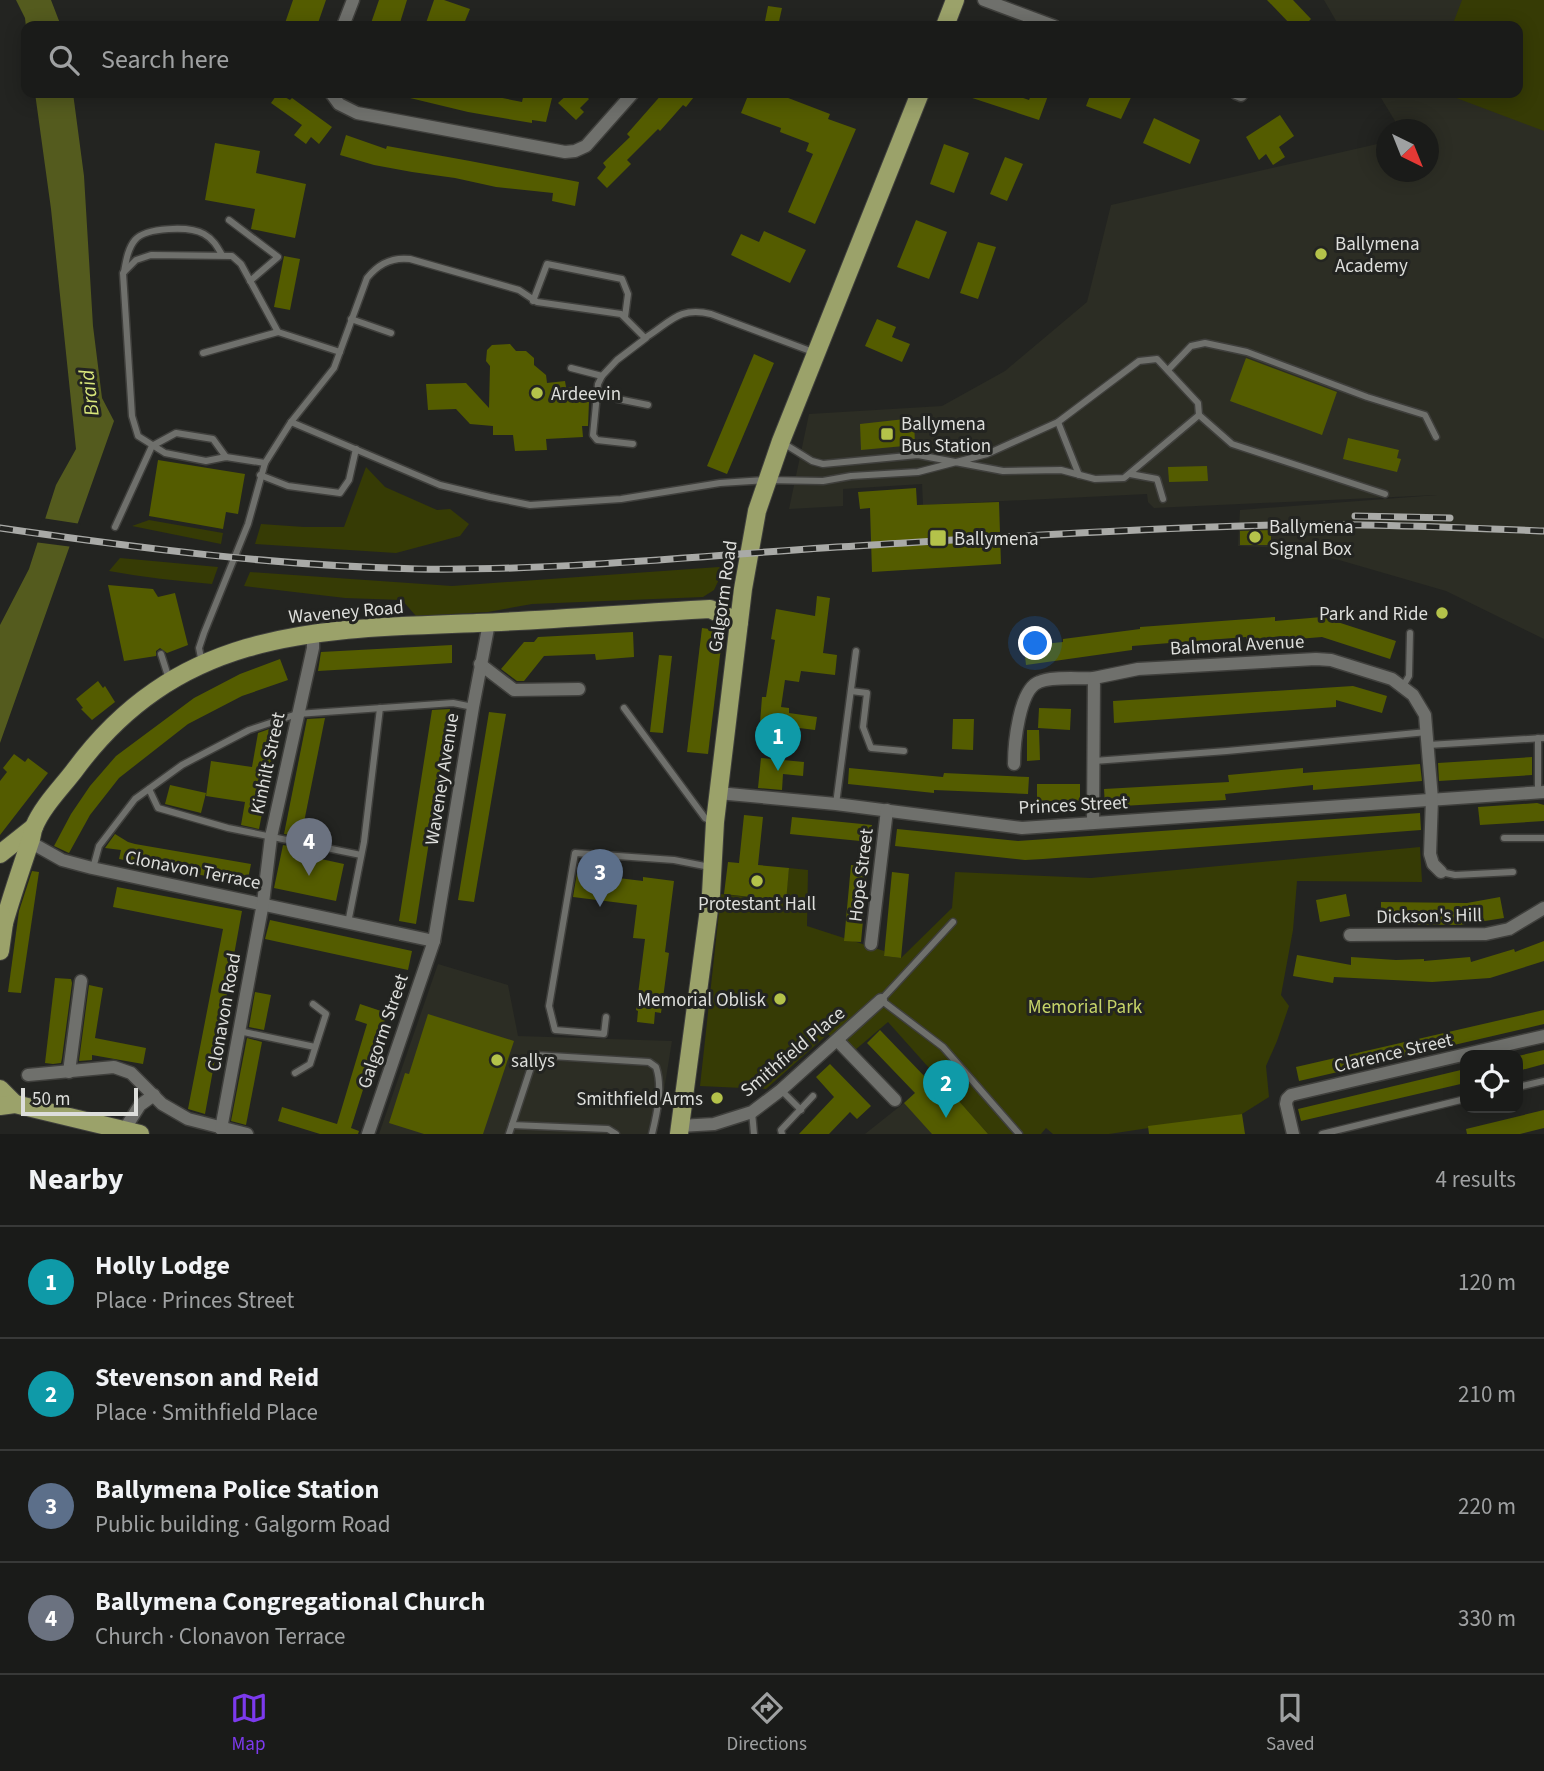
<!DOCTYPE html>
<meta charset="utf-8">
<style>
:root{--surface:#1a1b19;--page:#232422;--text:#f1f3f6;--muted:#9fa1a2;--line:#383938;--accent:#7c3aed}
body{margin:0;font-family:"Source Sans 3",sans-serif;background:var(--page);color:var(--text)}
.controls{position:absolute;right:21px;bottom:21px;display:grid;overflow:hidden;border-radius:14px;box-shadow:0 4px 18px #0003}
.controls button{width:63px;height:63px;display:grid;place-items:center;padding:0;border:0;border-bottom:2px solid var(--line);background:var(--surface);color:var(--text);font:35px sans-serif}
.compass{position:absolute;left:1376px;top:119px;width:63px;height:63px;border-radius:50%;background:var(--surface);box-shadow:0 4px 18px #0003;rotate:137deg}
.scale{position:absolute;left:21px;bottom:18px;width:117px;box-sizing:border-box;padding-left:7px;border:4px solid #dddedb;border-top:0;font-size:19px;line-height:24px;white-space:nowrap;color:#dddedb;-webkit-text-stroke:5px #232421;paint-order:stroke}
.you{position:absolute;left:1036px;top:644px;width:24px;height:24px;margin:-18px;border:5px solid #fff;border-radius:50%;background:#1a73e8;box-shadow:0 0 0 10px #1a73e833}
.badge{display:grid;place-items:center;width:46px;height:46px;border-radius:50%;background:var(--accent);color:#fff;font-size:23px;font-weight:700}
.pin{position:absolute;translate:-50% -58px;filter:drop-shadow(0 2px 4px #0008)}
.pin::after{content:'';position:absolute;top:37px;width:24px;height:21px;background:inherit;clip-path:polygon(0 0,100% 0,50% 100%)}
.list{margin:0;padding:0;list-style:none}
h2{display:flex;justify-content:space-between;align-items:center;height:91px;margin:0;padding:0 28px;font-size:30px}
h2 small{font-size:23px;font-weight:400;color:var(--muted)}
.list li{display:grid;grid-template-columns:46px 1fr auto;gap:21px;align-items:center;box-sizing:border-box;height:112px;padding:0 28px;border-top:2px solid var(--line)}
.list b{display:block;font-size:26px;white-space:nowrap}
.list p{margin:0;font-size:23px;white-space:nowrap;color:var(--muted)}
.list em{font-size:23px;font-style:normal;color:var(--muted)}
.icon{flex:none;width:38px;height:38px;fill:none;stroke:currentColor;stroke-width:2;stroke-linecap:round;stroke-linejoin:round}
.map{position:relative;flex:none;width:1544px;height:1134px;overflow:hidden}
.search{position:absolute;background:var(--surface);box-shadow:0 4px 18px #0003;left:21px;right:21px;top:21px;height:77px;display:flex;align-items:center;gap:18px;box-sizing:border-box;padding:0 24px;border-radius:14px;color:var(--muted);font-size:26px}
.sheet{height:539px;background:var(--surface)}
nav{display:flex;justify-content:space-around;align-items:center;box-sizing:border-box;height:98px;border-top:2px solid var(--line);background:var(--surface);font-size:19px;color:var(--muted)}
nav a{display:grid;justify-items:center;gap:4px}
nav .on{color:var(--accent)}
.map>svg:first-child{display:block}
</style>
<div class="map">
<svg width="1544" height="1134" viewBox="0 0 1544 1134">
<rect width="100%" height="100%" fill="#232421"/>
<g fill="#2c2d24">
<polygon points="1324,0 1544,0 1544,639 1446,591 1339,560 1284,548 1238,546 1240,510 1437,495 1154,508 1148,502 1147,494 923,505 922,484 843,489 843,506 789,509 809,414 942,406 1005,371 1087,302 1111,205 1386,142 1386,172 1428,172 1428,130 1392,129 1395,121 1378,93 1518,93 1518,26 1339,26"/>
<polygon points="438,964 508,985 518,1036 672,1041 657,1134 379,1134"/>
<polygon points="935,1074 988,1134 865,1134 904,1103"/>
</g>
<g fill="#363b05">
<polygon points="1462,0 1544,0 1544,131 1443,93 1518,93 1518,26 1452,26"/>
<polygon points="366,467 385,487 437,510 450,509 469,524 460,536 396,553 255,544 261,524 304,527 344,527"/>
<polygon points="149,520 223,533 221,544 132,526"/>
<path d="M120,558L218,567L212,584C177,581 143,577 109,571Z"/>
<polygon points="719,567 723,571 714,590 703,597 532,604 488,612 416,616 402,600 345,598 244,586 250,572 452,586"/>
<polygon points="1420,847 1422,882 1297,881 1293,930 1281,995 1289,1006 1277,1041 1266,1066 1269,1097 1242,1114 1109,1134 1053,1134 1046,1128 1041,1134 988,1134 888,1022 848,1056 828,1034 766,1089 700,1086 721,894 785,901 789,868 808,870 807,926 884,951 884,956 901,958 952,908 955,872 1091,878"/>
</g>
<g fill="#545b1e">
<polygon points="16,0 51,0 61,26 26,27 25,18"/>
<polygon points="35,93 73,93 84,176 93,326 102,398 114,421 0,743 0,625 29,569 56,485 76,449 51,209"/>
</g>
<polygon fill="#232421" points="42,518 81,524 73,547 34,542"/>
<g fill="#545c00">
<polygon points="293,0 326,0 317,26 284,26"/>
<polygon points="379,0 407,0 399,26 370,26"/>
<polygon points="434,0 444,0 470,9 463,26 434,26 426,23"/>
<polygon points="1267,0 1293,0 1311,19 1304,26 1292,26"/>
<polygon points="768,6 782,8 778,26 764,26"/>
<polygon points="278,93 290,100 292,98 332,127 319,144 311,137 306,144 294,135 302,125 271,103"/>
<polygon points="411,93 478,93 522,102 524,93 552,98 546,122 532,120 532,123 468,112 410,98"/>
<polygon points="569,93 583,93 589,99 580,108 584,112 576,120 558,103"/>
<polygon points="663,93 697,93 686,107 683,105 660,131 658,129 627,160 631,164 607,188 597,178 606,167 603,163 630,137 627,134"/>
<polygon points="749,93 785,93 783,96 830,114 828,119 856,129 815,224 788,212 813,154 806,151 809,143 780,132 781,128 741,113"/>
<polygon points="963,93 1009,93 1029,100 1032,93 1049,93 1039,120 963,95"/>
<polygon points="1091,93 1110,98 1112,93 1133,93 1121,119 1086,106"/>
<polygon points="1280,115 1294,136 1279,147 1285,157 1273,165 1266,154 1259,160 1246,137"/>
<polygon points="1154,118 1200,140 1190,164 1143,143"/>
<polygon points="346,135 386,149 387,146 470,161 579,182 575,206 552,201 553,193 496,187 455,178 412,172 374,165 340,155"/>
<polygon points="215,143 260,151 256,173 306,184 295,238 251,229 255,209 205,200"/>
<polygon points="944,144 969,153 954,193 930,184"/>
<polygon points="1005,157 1023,164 1007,201 990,194"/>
<polygon points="916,220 947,232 929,279 897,267"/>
<polygon points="764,231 806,250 790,283 731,255 741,234 759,242"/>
<polygon points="978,242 996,247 978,299 960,293"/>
<polygon points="284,256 300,259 290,310 274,307"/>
<polygon points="877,319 896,327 892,337 910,344 902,362 865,346"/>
<polygon points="510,344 516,351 526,351 534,358 534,365 546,375 547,383 565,381 566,387 578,387 577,402 589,402 588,426 582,426 583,437 546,439 547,450 515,451 513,435 493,435 493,426 470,424 456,409 428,410 426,384 466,383 489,408 490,366 486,361 487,350 492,345"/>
<polygon points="754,354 774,363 727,474 707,466"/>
<polygon points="1246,358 1337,392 1322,435 1230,401"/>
<polygon points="914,418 915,445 861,450 860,424"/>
<polygon points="1348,438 1399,450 1397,458 1401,459 1397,472 1343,459"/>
<polygon points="158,460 245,474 238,514 226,512 223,529 149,516"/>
<polygon points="1207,466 1208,481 1169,482 1168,467"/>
<polygon points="916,488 917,505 999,502 1001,564 872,572 870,508 860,509 858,492"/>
<polygon points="1271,530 1271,545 1240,545 1240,531"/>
<polygon points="108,585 153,589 158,597 175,593 188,645 167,653 160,648 156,651 156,656 124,661"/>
<polygon points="817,596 830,598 823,653 837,655 835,675 801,671 799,682 785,680 781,707 789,708 789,713 817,717 815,730 760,723 762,697 766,697 775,640 771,639 776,609 815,616"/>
<polygon points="1275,617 1275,621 1322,617 1396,641 1390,659 1322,637 1285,640 1285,636 1246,640 1246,637 1132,646 1132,650 1026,665 1024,646 1063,642 1063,639 1140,629 1140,627"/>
<polygon points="702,628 723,631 708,754 687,752"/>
<polygon points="633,632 634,657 596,660 595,654 544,656 524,681 517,681 501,669 524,642 534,642 538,637"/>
<polygon points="452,645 452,663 318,671 321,652"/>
<polygon points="659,655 672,656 663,733 650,732"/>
<polygon points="280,659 288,680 242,696 188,724 119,778 90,815 69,853 54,846 71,814 90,786 116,756 194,698 240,674"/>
<polygon points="98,681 103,688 105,686 115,702 92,720 81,709 83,708 76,699"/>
<polygon points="1353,686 1387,696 1382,713 1336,700 1336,707 1114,723 1113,701"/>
<polygon points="1039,708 1071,709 1070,730 1038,728"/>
<polygon points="450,709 416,924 399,921 432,710"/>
<polygon points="489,712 506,714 474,902 458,900"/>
<polygon points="325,718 301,837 284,834 307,719"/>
<polygon points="953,719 974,719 973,750 952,749"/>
<polygon points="275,727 279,729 259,829 241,825 245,802 206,796 211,761 252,767 258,733"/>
<polygon points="1027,730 1039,730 1040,760 1027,761"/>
<polygon points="14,754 25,762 28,758 48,773 0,835 0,781 7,772 3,768"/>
<polygon points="1532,757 1532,775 1439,781 1438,763"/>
<polygon points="761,758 804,762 803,776 783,774 782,790 758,788"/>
<polygon points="1420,764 1422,781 1313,790 1313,785 1225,794 1226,800 1105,807 1104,789 1229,782 1228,775 1303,768 1303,773"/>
<polygon points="849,768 943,777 944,773 1029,777 1028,794 934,790 934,793 848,784"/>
<rect x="1037" y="784" width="43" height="17"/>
<polygon points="170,785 206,793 201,813 165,804"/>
<polygon points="1537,803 1544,805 1544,821 1480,825 1478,807"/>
<polygon points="1420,813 1421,830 1043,859 1025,860 895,846 897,829 1018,841"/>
<polygon points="744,815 763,817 758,865 789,868 786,901 724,894 728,862 739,863"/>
<polygon points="792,817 872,825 870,842 790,834"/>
<polygon points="115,834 128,842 135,844 251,864 247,884 119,859 121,850 105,848"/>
<polygon points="283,845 299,848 298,854 344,864 336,901 274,888"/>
<polygon points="851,865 868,867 861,942 844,941"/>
<polygon points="32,871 39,872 21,993 8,992 19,911"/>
<polygon points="892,872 909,874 901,958 884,956"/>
<polygon points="577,873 643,881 643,877 674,881 665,952 669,953 661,1013 655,1012 654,1024 637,1022 638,1011 636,1010 645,939 633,938 637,905 573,897"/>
<polygon points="117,887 242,911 205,1114 188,1109 223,929 113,907"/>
<polygon points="1346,894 1350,916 1320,922 1316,900"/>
<polygon points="1500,897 1504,918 1459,925 1381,924 1381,902 1467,903"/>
<polygon points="270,920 412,951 408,970 265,939"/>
<polygon points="1544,941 1544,961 1490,978 1432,982 1334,977 1333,983 1293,976 1297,955 1351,965 1351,957 1396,960 1424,959 1424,961 1470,957 1471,962 1514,949 1515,952"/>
<polygon points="55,978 71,979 72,983 62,1058 61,1063 53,1064 45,1063"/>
<polygon points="89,985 103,988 95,1038 146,1048 143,1064 92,1055 92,1060 79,1061"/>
<polygon points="255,992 271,995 264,1030 249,1027"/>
<polygon points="360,1004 387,1013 351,1128 359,1131 358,1134 320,1134 278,1121 282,1107 337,1124 367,1024 355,1020"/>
<polygon points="1544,1010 1544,1024 1299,1081 1296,1067"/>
<polygon points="428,1014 514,1041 483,1134 424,1134 389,1123 405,1073 409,1074"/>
<polygon points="880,1030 928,1080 935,1074 988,1134 932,1134 904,1103 915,1093 867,1043"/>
<polygon points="247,1038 262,1042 246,1125 231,1121"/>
<polygon points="1544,1050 1544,1064 1518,1071 1518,1056"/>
<polygon points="830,1064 871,1106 857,1119 850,1112 829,1134 799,1134 834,1097 816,1077"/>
<polygon points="1465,1069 1465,1083 1301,1121 1298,1109"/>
<polygon points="1544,1110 1544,1128 1520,1134 1467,1134 1466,1129"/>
<polygon points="1242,1114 1245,1134 1149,1134 1148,1126"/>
</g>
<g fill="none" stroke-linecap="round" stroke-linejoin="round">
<g stroke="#3f3f3c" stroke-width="9">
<g id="lane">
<polyline points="229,220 278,257 250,281"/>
<path d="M124,272C126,261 128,248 135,240C146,227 190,226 204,234C213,239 217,246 222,255"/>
<polyline points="533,301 547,264 622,279 628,294 625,317"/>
<polyline points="351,319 391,333"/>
<polyline points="203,353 278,332"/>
<polyline points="571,368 602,376"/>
<polyline points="1168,370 1191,346 1205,343 1247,352 1367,397 1425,415 1436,437"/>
<polyline points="598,395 648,405"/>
<polyline points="1199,415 1232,444 1385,494"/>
<polyline points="291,422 440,485 490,497 530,505 621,499 720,483 766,480 823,481 851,476 918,472 987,454 1058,422 1139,361 1157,359 1198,403 1199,415 1124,478 1095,479 1061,470 1003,471 918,455 823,464 812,461 783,443"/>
<polyline points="1058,422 1079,475"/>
<polyline points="633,444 597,440 593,435 598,384 602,376 617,360 646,338"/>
<polyline points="265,463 226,457 206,461 165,453 138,436 132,416 123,273 136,260 151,255 232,256 241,264 278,332 340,352"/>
<polyline points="1130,474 1157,479 1163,499"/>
<polyline points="260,475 288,486 340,493 349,480 356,449"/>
<polyline points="115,527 152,446 176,433 213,439 226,457"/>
<polyline points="161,654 169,679"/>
<path d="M202,663L199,648L204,633L248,524L265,463L291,422L334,368L367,278C378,264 393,257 410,259L519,290L537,302L621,314L645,338C670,323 678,306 711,314L813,352"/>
<polyline points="1403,686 1409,676 1410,633"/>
<polyline points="851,691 867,693 863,727 871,748 904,751"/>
<polyline points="624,708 705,818 713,822"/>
<polyline points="1538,738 1538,793"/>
<polyline points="1428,745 1544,738"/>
<polyline points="1094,761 1227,751 1427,732"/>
<polyline points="149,789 158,808 228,828 361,855"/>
<polyline points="836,804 856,651"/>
<polyline points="1504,838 1544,838"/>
<polyline points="93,868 99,846 135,799 182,765 249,730 297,714 453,703 473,707"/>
<polyline points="1441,872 1455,875 1513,872"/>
<polyline points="953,922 881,1000 943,1047 1019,1134"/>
<polyline points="348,923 364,842 380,708"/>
<polyline points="606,1017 604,1034 555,1030 549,1006 575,853 674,860 710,867"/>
<polyline points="239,1031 315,1047"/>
<polyline points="295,1073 310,1064 326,1014 313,1004"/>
<polyline points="1518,1087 1544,1081"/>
<polyline points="781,1090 801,1110"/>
<polyline points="752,1112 754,1134"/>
<polyline points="512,1125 608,1129 616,1134"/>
<path d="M509,1134L535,1055L649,1062L656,1067C663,1088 657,1113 652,1134"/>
<polyline points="782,1134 781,1130 813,1096"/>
<polyline points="1322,1134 1465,1099"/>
</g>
</g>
<g stroke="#3f3f3c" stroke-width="15">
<g id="street">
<polyline points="984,0 1054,26"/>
<polyline points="343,26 353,0"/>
<polyline points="331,93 339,104 357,113 565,152 575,151 586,146 633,93"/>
<polyline points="1236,93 1241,95 1242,93"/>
<polyline points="480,664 514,690 579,689"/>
<path d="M1014,764C1014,745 1019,689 1039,682C1051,676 1080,679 1094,678"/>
<polyline points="718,793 836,804 1022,828 1544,792"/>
<polyline points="1093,823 1094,678 1138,669 1316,659 1331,660 1392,679 1413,695 1425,715 1432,799 1430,854 1433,864 1441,872"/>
<polyline points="30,842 62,860 92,868 434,941"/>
<polyline points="1350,935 1486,934 1509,929 1544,908"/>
<polyline points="871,944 887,810"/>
<polyline points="837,1040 895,1100"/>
<polyline points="69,1072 81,981"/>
<polyline points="28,1075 114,1067 131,1073 162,1104 188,1119 247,1134"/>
<polyline points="680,1126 714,1124 752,1112 781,1090 881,1000"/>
<polyline points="221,1129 263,903 271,837 313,648 313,632"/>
<polyline points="124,1130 140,1105 154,1095"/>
<polyline points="368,1134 434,941 473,707 489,623"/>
<polyline points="1293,1134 1286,1104 1287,1099 1291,1095 1544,1036"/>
</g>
</g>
<g stroke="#3f3f3c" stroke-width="20">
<g id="primary">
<polyline points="945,26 955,0"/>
<polyline points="0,854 34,827"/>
<path d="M4,923C12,895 21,869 30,842C32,837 32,831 34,827C42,807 61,788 74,771C179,628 317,629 477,623C555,620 632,613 710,609L739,622"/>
<polyline points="0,951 4,923 1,914"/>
<polyline points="0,1089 15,1104"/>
<polyline points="0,1106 15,1104 140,1134"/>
<polyline points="679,1134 711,894 715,822 743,589 757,511 781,441 920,93"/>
</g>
</g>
<use href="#lane" stroke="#6f706c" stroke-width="6"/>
<use href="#street" stroke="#6f706c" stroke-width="12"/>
<use href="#primary" stroke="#9ba26a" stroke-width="18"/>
<g stroke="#a9aaa7" stroke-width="7">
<g id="rail">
<polyline points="1355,516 1450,518"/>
<path d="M0,528C138,548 278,566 418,569C557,571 698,556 837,547C971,539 1106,530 1241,526C1342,522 1443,527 1544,531"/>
</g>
</g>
<use href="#rail" stroke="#232421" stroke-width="4.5" stroke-dasharray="13" stroke-linecap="butt"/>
</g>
<g fill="#b4c24a" stroke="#232421" stroke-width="2.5">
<circle cx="1321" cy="254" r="7"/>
<circle cx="537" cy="393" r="7"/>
<rect x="880" y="427" width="14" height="14" rx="3.5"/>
<circle cx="1255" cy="537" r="7"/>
<rect x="929" y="529" width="18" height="18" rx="3.5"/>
<circle cx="1442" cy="613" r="7"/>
<circle cx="757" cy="881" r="7"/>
<circle cx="780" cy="999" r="7"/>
<circle cx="497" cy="1060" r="7"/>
<circle cx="717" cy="1098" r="7"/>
</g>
<g text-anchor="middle" stroke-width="6" stroke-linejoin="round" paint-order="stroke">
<g font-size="19" fill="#dddedb" stroke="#232421" text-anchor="start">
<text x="1335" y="250">Ballymena<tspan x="1335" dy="22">Academy</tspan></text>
<text x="551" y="400">Ardeevin</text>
<text x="901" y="430">Ballymena<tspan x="901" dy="22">Bus Station</tspan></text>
<text x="1269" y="533">Ballymena<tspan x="1269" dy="22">Signal Box</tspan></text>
<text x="954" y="545">Ballymena</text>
<text x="1428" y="620" text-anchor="end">Park and Ride</text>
<text x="757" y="910" text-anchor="middle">Protestant Hall</text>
<text x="766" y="1006" text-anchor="end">Memorial Oblisk</text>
<text x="511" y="1067">sallys</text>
<text x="703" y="1105" text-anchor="end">Smithfield Arms</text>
</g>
<g font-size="19" fill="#dddedb" stroke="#232421">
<text transform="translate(722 596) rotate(-82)" y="7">Galgorm Road</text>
<text transform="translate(346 611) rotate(-5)" y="7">Waveney Road</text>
<text transform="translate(1237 644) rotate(-3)" y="7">Balmoral Avenue</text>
<text transform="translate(267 763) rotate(-78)" y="7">Kinhilt Street</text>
<text transform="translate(441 779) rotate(-81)" y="7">Waveney Avenue</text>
<text transform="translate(1073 804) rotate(-3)" y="7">Princes Street</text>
<text transform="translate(193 869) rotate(11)" y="7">Clonavon Terrace</text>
<text transform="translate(860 875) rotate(-83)" y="7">Hope Street</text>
<text transform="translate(1429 915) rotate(-1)" y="7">Dickson's Hill</text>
<text transform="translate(223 1012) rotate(-80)" y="7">Clonavon Road</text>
<text transform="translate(382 1031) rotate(-71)" y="7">Galgorm Street</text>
<text transform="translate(792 1051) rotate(-40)" y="7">Smithfield Place</text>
<text transform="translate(1393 1052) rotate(-13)" y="7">Clarence Street</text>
</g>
<g font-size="19" fill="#c6d468" stroke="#232421">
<text x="1085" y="1013">Memorial Park</text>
</g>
<g font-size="21" font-style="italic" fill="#d9e77b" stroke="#232421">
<text transform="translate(89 393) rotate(-97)" y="7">Braid</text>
</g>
</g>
</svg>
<div class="controls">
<button><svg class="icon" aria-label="locate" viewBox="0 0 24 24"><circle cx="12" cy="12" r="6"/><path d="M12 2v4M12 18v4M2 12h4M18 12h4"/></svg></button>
</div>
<svg class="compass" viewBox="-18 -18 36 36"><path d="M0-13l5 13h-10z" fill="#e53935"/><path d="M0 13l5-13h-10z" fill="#9fa1a2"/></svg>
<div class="scale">50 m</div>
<div class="you"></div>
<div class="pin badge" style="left:778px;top:771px;background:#0f9aa8">1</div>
<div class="pin badge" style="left:946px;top:1118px;background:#0f9aa8">2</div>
<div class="pin badge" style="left:600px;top:907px;background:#5c6f8a">3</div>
<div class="pin badge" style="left:309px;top:876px;background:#6b7280">4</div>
<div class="search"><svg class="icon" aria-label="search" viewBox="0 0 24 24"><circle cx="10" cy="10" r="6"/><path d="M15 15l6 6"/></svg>Search here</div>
</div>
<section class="sheet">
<h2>Nearby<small>4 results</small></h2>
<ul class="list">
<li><span class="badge" style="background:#0f9aa8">1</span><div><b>Holly Lodge</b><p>Place · Princes Street</p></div><em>120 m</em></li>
<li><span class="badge" style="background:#0f9aa8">2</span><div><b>Stevenson and Reid</b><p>Place · Smithfield Place</p></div><em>210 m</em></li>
<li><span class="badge" style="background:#5c6f8a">3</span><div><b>Ballymena Police Station</b><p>Public building · Galgorm Road</p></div><em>220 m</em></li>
<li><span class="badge" style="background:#6b7280">4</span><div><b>Ballymena Congregational Church</b><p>Church · Clonavon Terrace</p></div><em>330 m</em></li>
</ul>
</section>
<nav>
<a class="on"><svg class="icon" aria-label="map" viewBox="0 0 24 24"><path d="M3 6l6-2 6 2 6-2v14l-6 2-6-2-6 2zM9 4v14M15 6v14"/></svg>Map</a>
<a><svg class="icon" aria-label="directions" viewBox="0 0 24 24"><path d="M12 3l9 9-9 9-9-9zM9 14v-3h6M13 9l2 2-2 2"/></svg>Directions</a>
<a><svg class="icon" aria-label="saved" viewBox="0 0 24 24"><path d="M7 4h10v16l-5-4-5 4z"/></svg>Saved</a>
</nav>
